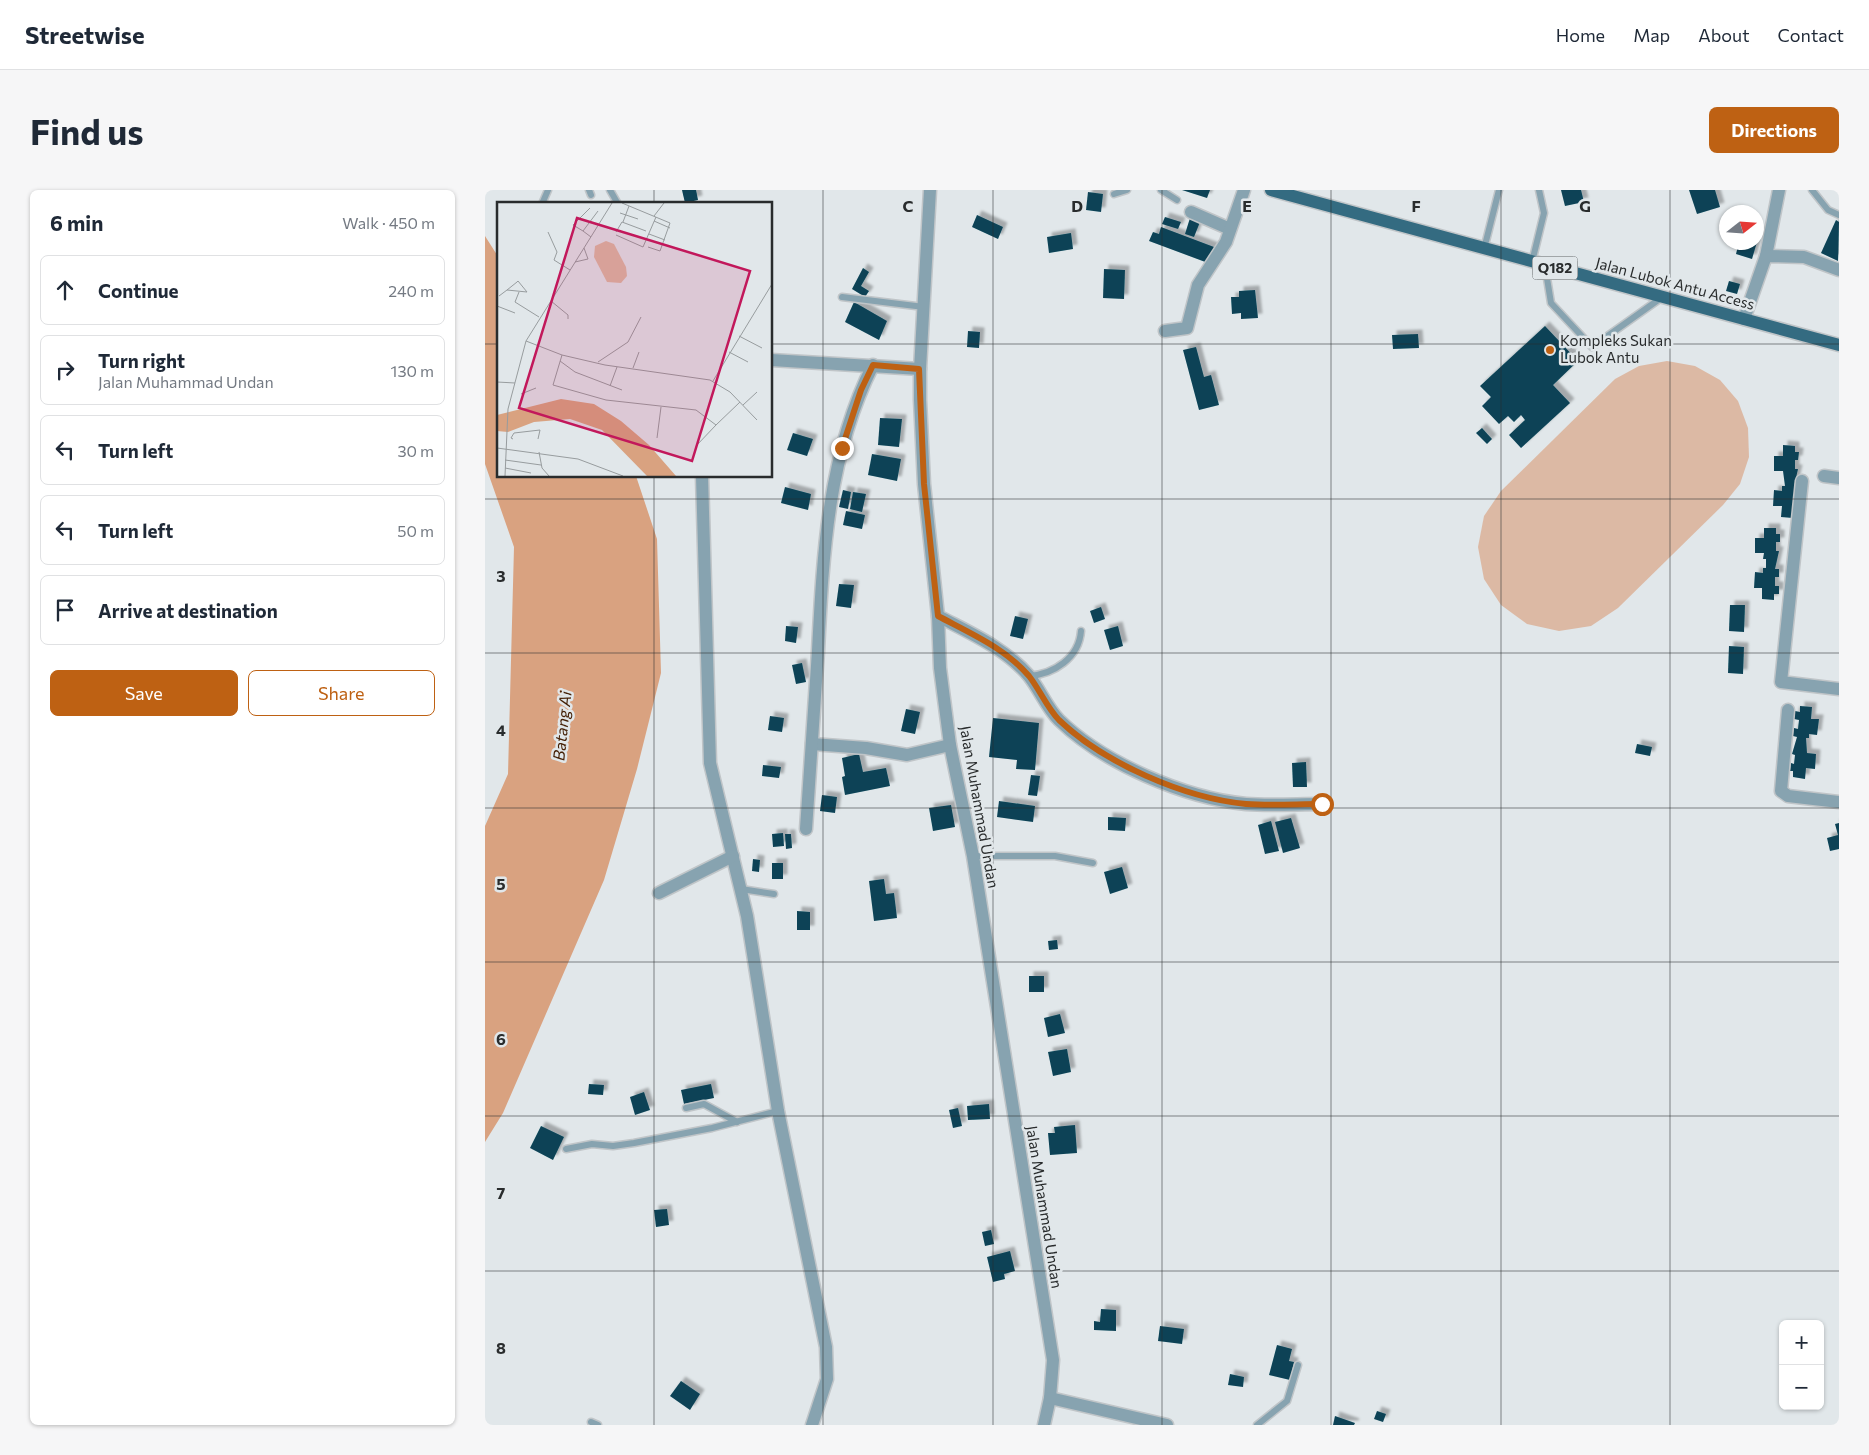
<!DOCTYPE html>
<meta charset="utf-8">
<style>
:root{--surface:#fff;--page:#f6f6f7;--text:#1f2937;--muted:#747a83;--line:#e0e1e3;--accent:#be6113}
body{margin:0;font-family:Commissioner,sans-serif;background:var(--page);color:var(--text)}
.controls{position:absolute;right:15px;bottom:15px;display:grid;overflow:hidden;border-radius:8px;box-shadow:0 1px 4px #0004}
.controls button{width:45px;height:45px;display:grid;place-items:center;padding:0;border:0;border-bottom:1px solid var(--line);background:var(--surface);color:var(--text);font:25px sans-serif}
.compass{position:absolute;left:1234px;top:15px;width:45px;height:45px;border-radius:50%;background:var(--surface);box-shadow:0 1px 4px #0004;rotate:73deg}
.stop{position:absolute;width:15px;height:15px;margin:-11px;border:4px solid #be6113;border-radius:50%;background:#fff}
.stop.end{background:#be6113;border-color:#fff;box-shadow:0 1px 5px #0008}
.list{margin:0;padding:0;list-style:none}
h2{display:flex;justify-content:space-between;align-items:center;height:65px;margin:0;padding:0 20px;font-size:21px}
h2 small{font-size:16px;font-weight:400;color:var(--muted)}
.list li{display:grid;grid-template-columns:32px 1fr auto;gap:15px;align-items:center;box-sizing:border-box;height:70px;margin:0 10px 10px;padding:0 10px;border:1px solid var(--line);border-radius:8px}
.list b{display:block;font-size:19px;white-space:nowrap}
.list p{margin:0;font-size:16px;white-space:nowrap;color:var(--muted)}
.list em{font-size:16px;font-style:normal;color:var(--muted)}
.actions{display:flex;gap:10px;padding:15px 20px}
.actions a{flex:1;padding:11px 0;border:1px solid var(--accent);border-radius:8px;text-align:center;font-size:18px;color:var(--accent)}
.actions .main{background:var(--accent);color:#fff}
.icon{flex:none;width:28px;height:28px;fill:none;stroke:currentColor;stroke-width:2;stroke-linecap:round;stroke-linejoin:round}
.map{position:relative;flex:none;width:1354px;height:1235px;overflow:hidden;border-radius:8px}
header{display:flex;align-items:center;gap:30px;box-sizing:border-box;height:70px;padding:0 25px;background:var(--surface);border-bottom:1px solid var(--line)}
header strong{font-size:24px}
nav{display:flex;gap:28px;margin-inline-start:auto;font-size:18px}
.intro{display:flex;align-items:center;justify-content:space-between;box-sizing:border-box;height:120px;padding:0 30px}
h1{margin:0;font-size:35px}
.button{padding:12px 22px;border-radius:8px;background:var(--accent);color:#fff;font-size:18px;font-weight:700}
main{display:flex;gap:30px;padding:0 30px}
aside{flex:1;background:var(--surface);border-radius:8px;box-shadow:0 1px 4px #0004}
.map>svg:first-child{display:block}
</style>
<header>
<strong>Streetwise</strong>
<nav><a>Home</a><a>Map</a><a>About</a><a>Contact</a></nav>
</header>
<div class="intro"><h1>Find us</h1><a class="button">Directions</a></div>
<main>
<aside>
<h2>6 min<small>Walk · 450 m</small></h2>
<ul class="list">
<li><svg class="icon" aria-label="ahead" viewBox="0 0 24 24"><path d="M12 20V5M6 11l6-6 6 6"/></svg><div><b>Continue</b></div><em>240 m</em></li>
<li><svg class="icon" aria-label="right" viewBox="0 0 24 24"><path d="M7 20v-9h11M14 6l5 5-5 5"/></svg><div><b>Turn right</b><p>Jalan Muhammad Undan</p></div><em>130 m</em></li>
<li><svg class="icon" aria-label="left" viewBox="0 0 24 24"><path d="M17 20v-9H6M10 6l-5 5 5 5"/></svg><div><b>Turn left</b></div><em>30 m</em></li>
<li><svg class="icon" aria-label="left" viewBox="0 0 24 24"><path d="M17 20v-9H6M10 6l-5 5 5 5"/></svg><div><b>Turn left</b></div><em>50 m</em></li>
<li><svg class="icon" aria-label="arrive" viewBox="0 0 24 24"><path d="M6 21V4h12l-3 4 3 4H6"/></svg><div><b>Arrive at destination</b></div></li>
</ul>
<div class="actions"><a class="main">Save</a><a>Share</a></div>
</aside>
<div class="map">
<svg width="1354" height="1235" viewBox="0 0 1354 1235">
<defs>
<filter id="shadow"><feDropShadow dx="4.5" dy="-4.5" stdDeviation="1" flood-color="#0004"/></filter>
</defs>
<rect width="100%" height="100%" fill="#e1e7ea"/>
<polygon fill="#dcb9a4" points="1182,171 1210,176 1235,190 1253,211 1263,238 1264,267 1255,294 1238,315 1133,418 1106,436 1074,441 1042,434 1016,415 999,389 993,357 999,326 1016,301 1130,189 1154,176"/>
<polygon fill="#d9a280" points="0,46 14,68 14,286 151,286 172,349 176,483 152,579 119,690 18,923 0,952 0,636 23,584 29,357 0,274"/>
<g fill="#094356" filter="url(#shadow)">
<polygon points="197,0 211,0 213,10 200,13"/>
<polygon points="697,0 725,0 722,8"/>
<polygon points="1076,0 1096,0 1099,12 1080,16"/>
<polygon points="1204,0 1230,0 1235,17 1212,24"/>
<polygon points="603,2 618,4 616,22 601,20"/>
<polygon points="492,25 518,37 513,49 487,37"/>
<polygon points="680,27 696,32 693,39 677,34"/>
<polygon points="705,28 715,32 709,47 700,44"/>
<polygon points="1351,30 1354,32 1353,71 1336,63"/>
<polygon points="676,37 729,57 723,73 664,51 668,42 674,44"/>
<polygon points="586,43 588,59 564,63 562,47"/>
<polygon points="1254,52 1272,52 1267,69 1251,64"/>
<polygon points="378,78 384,82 376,96 384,101 380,107 367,99"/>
<polygon points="619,79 640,80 639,109 618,108"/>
<polygon points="1244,91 1255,94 1252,104 1241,101"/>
<polygon points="770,100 773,128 756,129 756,123 747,124 746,107 754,107 754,101"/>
<polygon points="369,112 402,131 394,150 360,132"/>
<polygon points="1060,136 1093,171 1068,195 1085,213 1036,258 1024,245 1040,230 1036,225 1029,232 1023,226 1014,234 997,216 1006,207 995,196"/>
<polygon points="483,141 495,142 494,158 482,157"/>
<polygon points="933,144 934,158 908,159 907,145"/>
<polygon points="711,157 719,187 726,185 734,215 714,220 698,160"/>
<polygon points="395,228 417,229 414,257 393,255"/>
<polygon points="997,238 1007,249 1002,254 991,243"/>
<polygon points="308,243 328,249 322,266 302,260"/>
<polygon points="1298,255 1310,256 1310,262 1314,262 1313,270 1310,270 1310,279 1313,279 1309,297 1313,297 1313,305 1309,305 1308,328 1296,327 1297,316 1288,316 1289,300 1297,301 1297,296 1300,296 1298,281 1289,281 1289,266 1298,266"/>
<polygon points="387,264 416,269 412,291 383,285"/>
<polygon points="300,297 326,304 323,320 296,313"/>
<polygon points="358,300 366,302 363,319 354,317"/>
<polygon points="368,302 381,304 377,322 365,319"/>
<polygon points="361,321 380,325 377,339 358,335"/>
<polygon points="1279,338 1291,338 1291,344 1295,344 1295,352 1291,352 1291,361 1294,361 1290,379 1294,379 1294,387 1290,387 1290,396 1294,396 1294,404 1289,404 1289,410 1277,409 1277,398 1269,398 1270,382 1278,383 1278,378 1281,378 1281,369 1278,369 1279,363 1270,363 1270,348 1279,348"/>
<polygon points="354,394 369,395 366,418 351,416"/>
<polygon points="1245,415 1260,415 1259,442 1244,441"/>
<polygon points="616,417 620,429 609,433 605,421"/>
<polygon points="530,426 543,429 538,449 525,446"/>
<polygon points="301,436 313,437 311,453 300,451"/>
<polygon points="633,436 638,456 625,460 619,440"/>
<polygon points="1244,456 1259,457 1258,484 1243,483"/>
<polygon points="317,473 321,492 311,494 307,475"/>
<polygon points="1315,516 1327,517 1326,529 1334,529 1332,545 1324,544 1324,548 1321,548 1322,563 1331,564 1330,579 1321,578 1320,589 1308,587 1308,581 1305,581 1306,573 1309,574 1310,565 1307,564 1312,547 1308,546 1309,538 1313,539 1314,530 1309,529 1310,521 1315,522"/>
<polygon points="421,519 435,522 430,544 416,541"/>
<polygon points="285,526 299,528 297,542 283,540"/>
<polygon points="508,528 554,533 550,580 531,579 532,570 504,567"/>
<polygon points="1152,554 1167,557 1165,566 1150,563"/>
<polygon points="374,564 378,582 401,578 405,596 360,605 357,587 360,586 357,568"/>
<polygon points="821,572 822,597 808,597 807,573"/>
<polygon points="278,575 296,577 294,588 277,586"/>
<polygon points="546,585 555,586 552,606 543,605"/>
<polygon points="337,605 352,607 350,623 335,621"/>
<polygon points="514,611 550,616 548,632 512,627"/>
<polygon points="466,615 470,637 448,641 444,618"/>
<polygon points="623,627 641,628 640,641 623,640"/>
<polygon points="806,628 815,658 798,663 790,632"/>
<polygon points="786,631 794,661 780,664 773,635"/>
<polygon points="1354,633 1354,659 1345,661 1342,648 1353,645 1350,634"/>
<polygon points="298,643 299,656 288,657 287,644"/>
<polygon points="300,644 306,644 307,658 301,659"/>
<polygon points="268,669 275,670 274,682 267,681"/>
<rect x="287" y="673" width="11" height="16"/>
<polygon points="637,677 643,698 625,704 619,682"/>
<polygon points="399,689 401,704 409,703 412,728 389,731 384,691"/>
<polygon points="312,721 325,722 325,740 312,740"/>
<polygon points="572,750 573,759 564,760 563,751"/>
<rect x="544" y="786" width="15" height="16"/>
<polygon points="575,824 580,843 563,847 559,828"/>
<polygon points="582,859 586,882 568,886 563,862"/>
<polygon points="104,894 119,895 118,905 103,904"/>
<polygon points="226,894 229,908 199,914 196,900"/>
<polygon points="159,902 165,920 150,925 145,907"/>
<polygon points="504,914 505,929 483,930 482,916"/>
<polygon points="473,918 477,936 468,938 464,920"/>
<polygon points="590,935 592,963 565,965 563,943 570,943 569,937"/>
<polygon points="56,936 79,947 68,970 45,958"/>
<polygon points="182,1019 184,1035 171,1037 169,1020"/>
<polygon points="506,1040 509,1054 500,1056 497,1042"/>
<polygon points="525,1061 530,1081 519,1084 520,1089 508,1092 502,1067"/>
<polygon points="616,1119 631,1120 631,1141 609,1140 609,1131 615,1132"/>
<polygon points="675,1136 699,1139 697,1154 673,1151"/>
<polygon points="792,1155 807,1159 804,1171 809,1172 805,1190 784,1185"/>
<polygon points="745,1184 759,1187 758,1197 743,1195"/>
<polygon points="196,1191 215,1204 205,1220 185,1206"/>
<polygon points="892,1221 901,1224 898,1232 889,1229"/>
<polygon points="850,1226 870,1233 869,1235 848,1235"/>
</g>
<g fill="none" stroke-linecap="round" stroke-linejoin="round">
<g stroke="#c0c5c8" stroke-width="9">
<g id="lane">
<polyline points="104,0 106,5"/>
<polyline points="125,0 133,14"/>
<polyline points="676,0 692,10"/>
<polyline points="1327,0 1343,20 1354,25"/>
<polyline points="629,4 642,0"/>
<polyline points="57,14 63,0"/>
<polyline points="999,59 1014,0"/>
<polyline points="1047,72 1059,23 1054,0"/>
<polyline points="1060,76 1066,113 1107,157 1176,108"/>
<polyline points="357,107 439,117"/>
<path d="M544,486C569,484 594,468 596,441"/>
<polyline points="488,666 570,666 608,673"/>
<polyline points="256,699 289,704"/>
<polyline points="201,918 219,914 252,932"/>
<polyline points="81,959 107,954 128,956 149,953 227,938 293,921"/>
<polyline points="106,1232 113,1235"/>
<polyline points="772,1235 802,1211 813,1175"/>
</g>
</g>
<g stroke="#c0c5c8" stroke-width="15">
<g id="street">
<polyline points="445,0 435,179 435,210 439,294 453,426 455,478 465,555 488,666 568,1170 565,1208 559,1235"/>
<polyline points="706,22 745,39"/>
<polyline points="1281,66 1294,0"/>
<polyline points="1259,129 1281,66 1319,67 1354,80"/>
<polyline points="680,141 702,138 713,95 741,52 759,0"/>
<polyline points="286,170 435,179"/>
<polyline points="217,286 225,573 262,726 293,921 341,1157 342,1189 327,1235"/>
<polyline points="1339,286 1354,288"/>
<polyline points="1317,291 1296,492 1354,499"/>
<path d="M453,426C485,443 520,458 544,486C555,500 562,518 574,530C618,573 699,608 761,614C786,616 812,614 837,614"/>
<polyline points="1303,520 1296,601 1303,606 1354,612"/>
<polyline points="327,554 381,558 422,565 465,555"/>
<path d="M321,639C325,579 329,520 333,461C338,363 343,264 388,175"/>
<polyline points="174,703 248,666"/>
<polyline points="565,1208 682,1235"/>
</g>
</g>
<g stroke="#c0c5c8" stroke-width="15">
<polyline id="primary" points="786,0 1354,155"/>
</g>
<use href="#lane" stroke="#87a3b0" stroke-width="6"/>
<use href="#street" stroke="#87a3b0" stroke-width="12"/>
<use href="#primary" stroke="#346b81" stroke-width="12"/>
</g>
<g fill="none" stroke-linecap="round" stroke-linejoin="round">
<path stroke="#be6113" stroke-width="6" d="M357,258L376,200L388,175L434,179L439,294L453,426C485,443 520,458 544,486C555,500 562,518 574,530C619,573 699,608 761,614C786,616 812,614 837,614"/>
</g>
<path fill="none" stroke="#292c2d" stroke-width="1" stroke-opacity="0.55" d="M169,0V14M338,0V1235M508,0V1235M677,0V1235M846,0V1235M1016,0V1235M1185,0V1235M0,154H14M286,154H1354M169,286V1235M0,309H1354M0,463H1354M0,618H1354M0,772H1354M0,926H1354M0,1081H1354"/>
<circle fill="#be6113" stroke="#e1e7ea" stroke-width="2" cx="1065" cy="160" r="5"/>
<g text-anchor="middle" stroke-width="5" stroke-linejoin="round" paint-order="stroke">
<rect fill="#e1e7ea" stroke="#606466" stroke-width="1" x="1047.5" y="66.5" width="45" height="23" rx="4"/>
<g font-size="14" font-weight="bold" fill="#292c2d">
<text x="1070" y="83">Q182</text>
</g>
<g font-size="15" fill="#292c2d" stroke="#e1e7ea">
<text transform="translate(1190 94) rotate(15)" y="5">Jalan Lubok Antu Access</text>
<text transform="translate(494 617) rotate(80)" y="5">Jalan Muhammad Undan</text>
<text transform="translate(559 1017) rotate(81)" y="5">Jalan Muhammad Undan</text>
</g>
<g font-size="15" fill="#292c2d" stroke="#e1e7ea" text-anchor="start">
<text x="1075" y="156">Kompleks Sukan<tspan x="1075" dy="17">Lubok Antu</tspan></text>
</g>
<g font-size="16" font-style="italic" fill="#452107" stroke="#e1e7ea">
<text transform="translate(77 536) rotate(-84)" y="6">Batang Ai</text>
</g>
</g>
<g transform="translate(12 12)">
<rect width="275" height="275" fill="#e1e7ea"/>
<path d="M109,39L117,42L129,65L130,74L124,81L110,80L97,55L98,44Z" fill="#dcb9a4"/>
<path d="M64,197L97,202L124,219L152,243L179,274H150L105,228L73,217L37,220L11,230L0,229V213Z" fill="#d9a280"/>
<path fill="none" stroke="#979c9e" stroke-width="1" d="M125,1L173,21L163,49L151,45M123,11L141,17M157,14L167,1M157,19L173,26M126,20L132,4M86,29L76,23L93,6M51,30L60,50L57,58L73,68M119,30L125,20L149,29M152,32L168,38M119,33L146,45L159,15M94,35L86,29L101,9M78,60L91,57L87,46M22,90L18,100L42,115M2,94L10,88L20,80L21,79L30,90L10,88M54,99L71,113V117M0,104L18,111M242,134L265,146M29,139L65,153L108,163L213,178L233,190L260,218M232,150L251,160M65,153L56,183L109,198L199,208L219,223L243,200M63,159L78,170L125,188M101,160L131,140L144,115M136,166L142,150M216,179L275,82M0,180L18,181M113,184L120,165M24,192L39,186M246,203L260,190M160,236L164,205M16,237L14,236L17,231L43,228L41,237M199,244L219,223M0,246L81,257L126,274M42,250L45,266L52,274M8,258L44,263M8,266L34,271M8,274L11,207L29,139L115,1"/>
<path fill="#c2185b" fill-opacity="0.15" stroke="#c2185b" stroke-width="2.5" d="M80,16L253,69L195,259L22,206Z"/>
<rect width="275" height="275" fill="none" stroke="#292c2d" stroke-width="2.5"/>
</g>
<g font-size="16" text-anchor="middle" font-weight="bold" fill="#292c2d" stroke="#e1e7ea" stroke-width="5" stroke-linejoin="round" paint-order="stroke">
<text x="423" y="22">C</text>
<text x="592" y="22">D</text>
<text x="762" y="22">E</text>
<text x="931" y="22">F</text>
<text x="1100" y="22">G</text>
<text x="16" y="392">3</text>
<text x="16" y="546">4</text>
<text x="16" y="700">5</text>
<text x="16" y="855">6</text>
<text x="16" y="1009">7</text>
<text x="16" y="1164">8</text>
</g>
</svg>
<div class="controls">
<button>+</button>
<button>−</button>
</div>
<svg class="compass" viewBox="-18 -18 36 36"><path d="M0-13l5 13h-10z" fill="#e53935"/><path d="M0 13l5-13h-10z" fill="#747a83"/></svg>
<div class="stop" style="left:837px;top:614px"></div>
<div class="stop end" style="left:357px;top:258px"></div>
</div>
</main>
